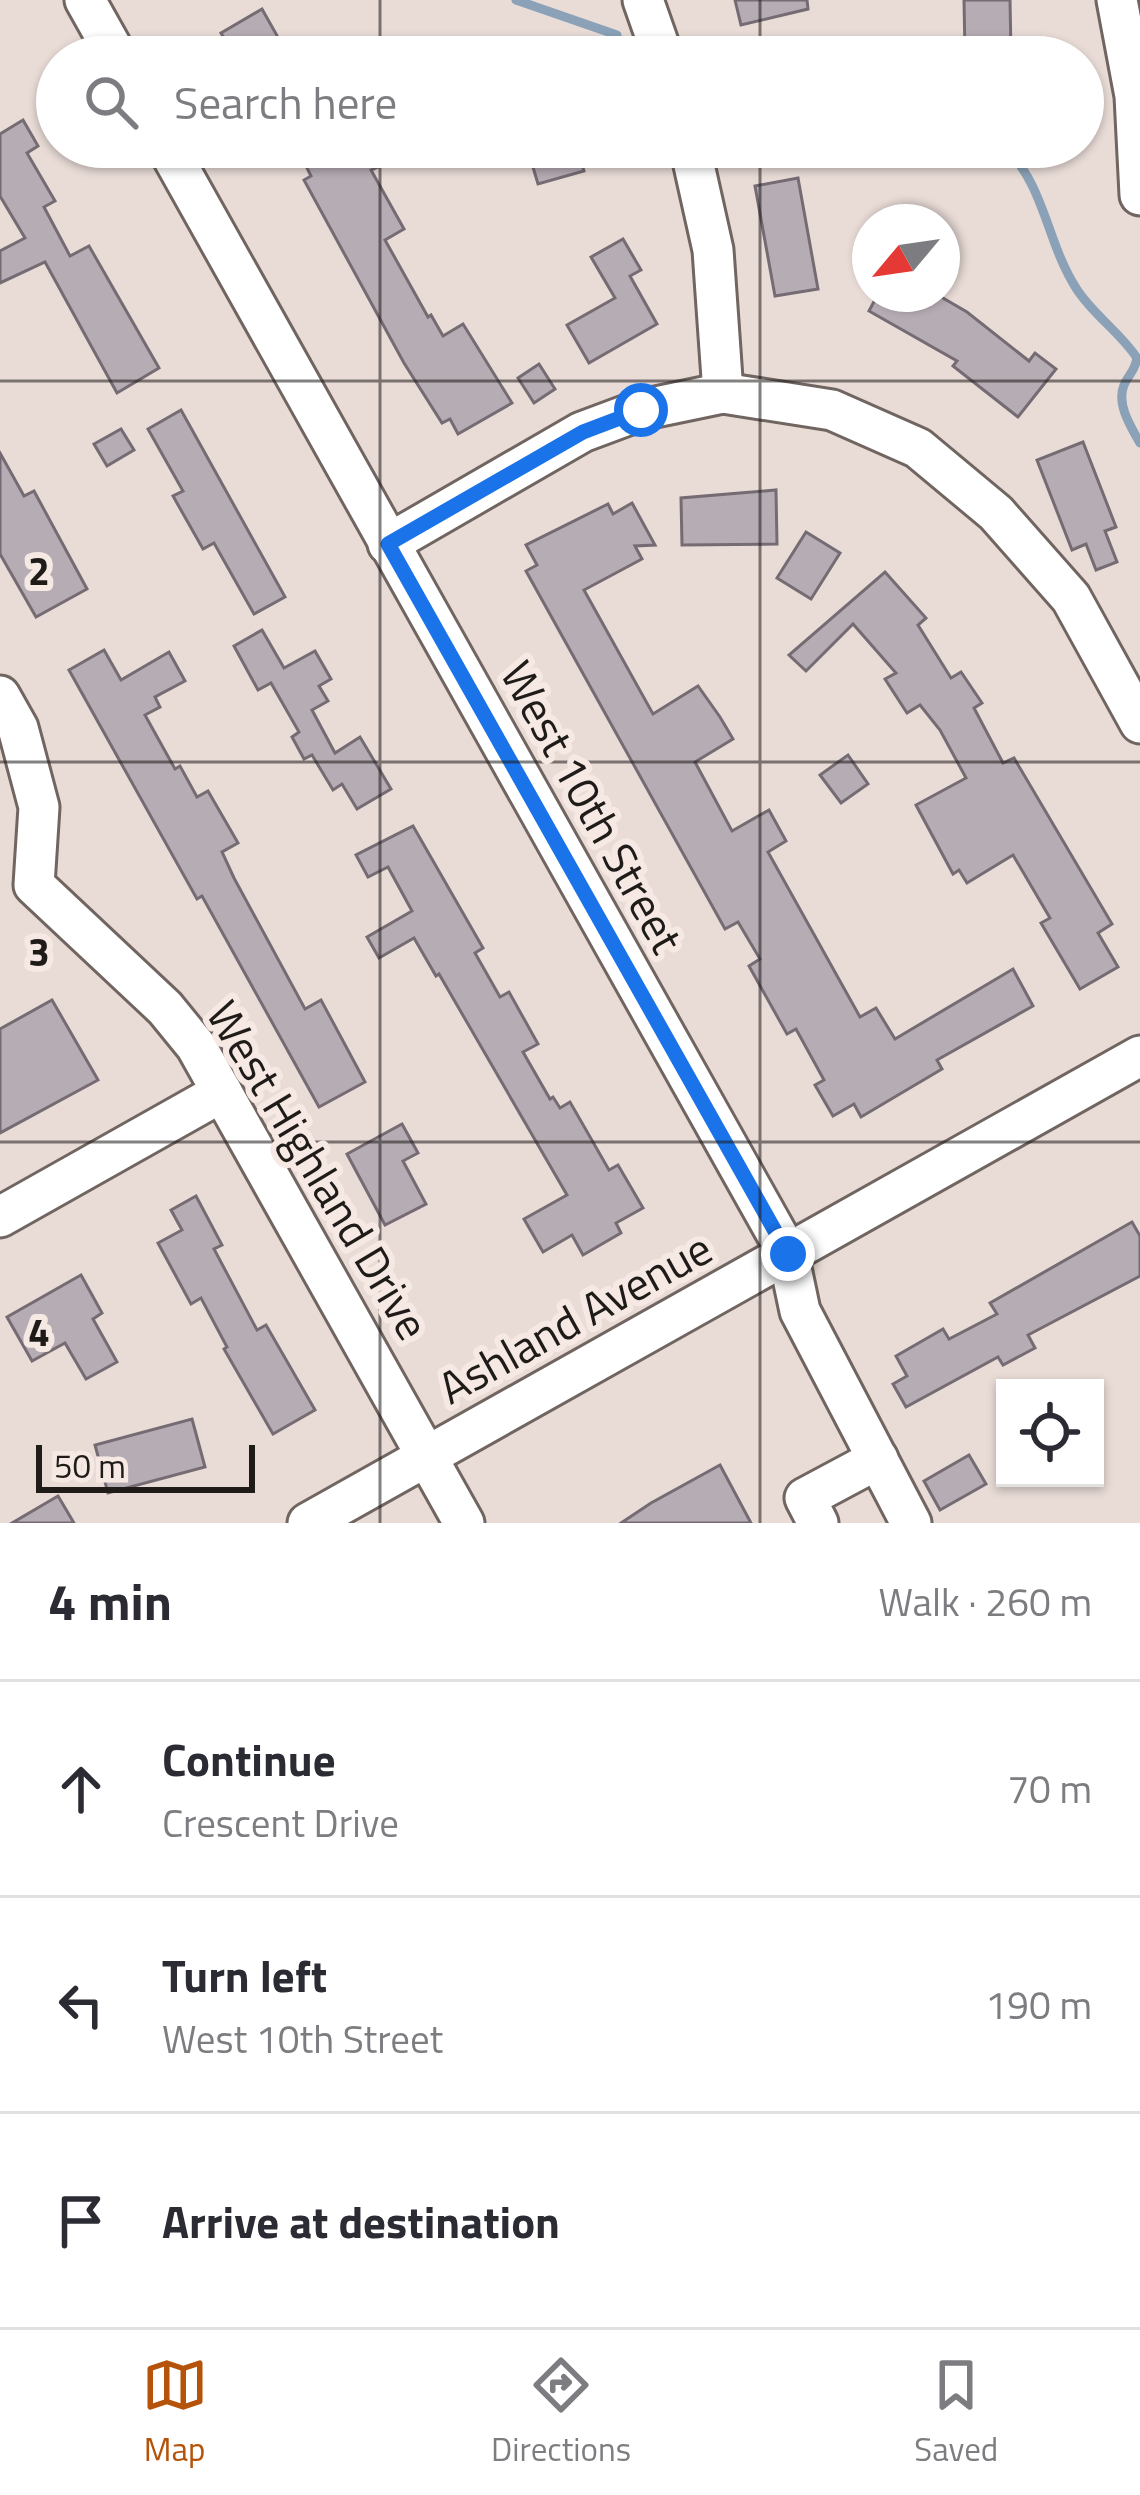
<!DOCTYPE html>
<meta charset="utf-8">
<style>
:root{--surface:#fff;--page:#f2f2f3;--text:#2b2b33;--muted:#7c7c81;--line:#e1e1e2;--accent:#b45309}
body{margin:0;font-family:"Titillium Web",sans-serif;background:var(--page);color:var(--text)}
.controls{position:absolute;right:36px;bottom:36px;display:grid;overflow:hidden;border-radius:0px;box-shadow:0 3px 9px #0004}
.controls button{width:108px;height:108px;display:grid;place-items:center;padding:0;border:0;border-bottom:3px solid var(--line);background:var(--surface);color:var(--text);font:60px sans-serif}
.compass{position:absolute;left:852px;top:204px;width:108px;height:108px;border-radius:50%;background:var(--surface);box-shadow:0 3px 9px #0004;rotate:241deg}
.scale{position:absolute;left:36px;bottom:30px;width:219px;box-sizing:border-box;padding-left:12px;border:6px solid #1f1b19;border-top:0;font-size:33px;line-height:42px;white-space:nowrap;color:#1f1b19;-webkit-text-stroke:9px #f6e9e4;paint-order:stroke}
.stop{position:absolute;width:36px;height:36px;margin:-27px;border:9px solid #1a73e8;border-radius:50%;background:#fff}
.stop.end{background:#1a73e8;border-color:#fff;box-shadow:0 3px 12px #0008}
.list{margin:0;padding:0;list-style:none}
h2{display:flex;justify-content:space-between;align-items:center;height:156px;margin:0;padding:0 48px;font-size:51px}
h2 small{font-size:39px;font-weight:400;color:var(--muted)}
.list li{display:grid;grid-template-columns:78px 1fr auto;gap:36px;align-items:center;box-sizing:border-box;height:216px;padding:0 48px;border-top:3px solid var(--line)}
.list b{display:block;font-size:45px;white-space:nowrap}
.list p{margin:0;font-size:39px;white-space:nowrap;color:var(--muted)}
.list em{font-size:39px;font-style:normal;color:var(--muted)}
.icon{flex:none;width:66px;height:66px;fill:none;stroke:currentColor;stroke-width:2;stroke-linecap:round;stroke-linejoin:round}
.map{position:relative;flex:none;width:1140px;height:1523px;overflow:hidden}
.search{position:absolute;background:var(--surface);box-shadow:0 3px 9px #0004;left:36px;right:36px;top:36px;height:132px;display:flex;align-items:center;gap:30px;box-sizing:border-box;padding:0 42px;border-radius:66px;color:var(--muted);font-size:45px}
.sheet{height:804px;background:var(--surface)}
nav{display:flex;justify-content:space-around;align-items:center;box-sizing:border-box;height:168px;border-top:3px solid var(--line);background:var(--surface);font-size:33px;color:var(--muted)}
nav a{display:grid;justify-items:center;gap:6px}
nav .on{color:var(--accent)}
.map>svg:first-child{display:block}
</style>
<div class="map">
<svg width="1140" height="1523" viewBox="0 0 1140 1523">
<rect width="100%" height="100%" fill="#e9dcd7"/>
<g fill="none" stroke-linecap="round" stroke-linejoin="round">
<g stroke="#8aa1b7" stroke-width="9">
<polyline points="516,0 617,35"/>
<polyline points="952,147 969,147"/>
<path d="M1005,147C1045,186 1047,243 1076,288C1092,314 1120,332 1137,358C1135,371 1129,374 1124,385C1116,404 1131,427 1140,443"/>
</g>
</g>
<g fill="#b6acb4" stroke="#756c73" stroke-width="3">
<polygon points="735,0 807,0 808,9 741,25"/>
<polygon points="964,0 1010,0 1011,53 965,54"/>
<polygon points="262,9 289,57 235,57 221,33"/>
<polygon points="23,120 38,146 27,153 55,201 44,207 70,256 89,246 159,368 117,393 45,262 0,283 0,251 25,238 0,196 0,134"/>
<polygon points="327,147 368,147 378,167 371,170 404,229 385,240 428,317 431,315 443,336 463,324 512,403 458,434 450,419 442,423 404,363 304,180 311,176 303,160"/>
<polygon points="527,147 577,147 584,171 538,184"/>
<polygon points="798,178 818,289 775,296 755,186"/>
<polygon points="623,239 641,270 630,276 657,324 589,363 567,325 615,298 591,257"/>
<polygon points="878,294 936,294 967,312 1029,361 1035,353 1056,369 1018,417 953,366 957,361 869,311"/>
<polygon points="539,364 555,389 534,403 518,378"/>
<polygon points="181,410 285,597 254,614 214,543 203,549 173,496 183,491 148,429"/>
<polygon points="121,429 134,450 107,466 94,444"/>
<polygon points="1083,442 1116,527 1105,531 1117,562 1096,570 1086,544 1072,550 1037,460"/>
<polygon points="0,453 24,496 34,491 87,589 36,617 0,554"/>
<polygon points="776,490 777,544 682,545 681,498"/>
<polygon points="632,503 655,545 635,546 642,559 584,590 653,714 698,686 720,717 733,739 695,762 732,831 769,810 786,841 768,852 860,1017 876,1008 895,1039 1013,969 1033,1006 937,1060 942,1069 861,1117 854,1104 833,1116 815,1085 824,1080 796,1029 787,1034 749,966 760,959 738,922 725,929 526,571 537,565 526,545 608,504 613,514"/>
<polygon points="806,532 840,553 811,599 777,578"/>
<polygon points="885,572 926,618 918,625 951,678 961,672 982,703 974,708 1003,763 1014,758 1112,924 1098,933 1118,967 1080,989 1041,923 1050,918 1013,855 967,883 959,870 953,874 916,805 966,778 940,730 920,705 907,713 885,679 896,673 853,624 806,671 789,655"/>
<polygon points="262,630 284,668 315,651 331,679 319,686 328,701 312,710 335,753 360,737 391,789 357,809 342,784 333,790 312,755 304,759 292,737 299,732 271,683 258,690 234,646"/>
<polygon points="104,650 121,680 169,652 185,681 155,697 160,707 145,715 175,769 180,766 197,797 208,791 238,843 222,852 234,878 305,1009 321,1000 365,1082 319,1107 202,896 197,899 69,670"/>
<polygon points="848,755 868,784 841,803 820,775"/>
<polygon points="413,826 483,948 475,953 500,997 509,992 538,1044 523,1052 550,1099 553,1097 560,1108 570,1102 609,1170 618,1165 643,1208 616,1223 621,1233 583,1255 572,1235 543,1252 524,1219 567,1195 439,974 436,976 414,938 379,958 367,937 412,911 388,867 368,877 356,855"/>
<polygon points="52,1000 98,1080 0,1133 0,1029"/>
<polygon points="402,1124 418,1153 403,1161 426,1204 385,1225 347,1154"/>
<polygon points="196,1196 222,1245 214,1249 257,1330 266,1325 315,1410 273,1434 224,1349 227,1347 201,1298 191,1304 158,1243 182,1230 171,1210"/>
<polygon points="1132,1222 1140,1236 1140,1276 1028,1335 1035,1348 1003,1365 998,1357 906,1407 893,1384 907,1376 896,1356 943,1329 949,1339 997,1314 990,1303"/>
<polygon points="81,1275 102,1313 93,1319 117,1362 86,1379 65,1343 32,1361 7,1317"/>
<polygon points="192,1419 205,1467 108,1493 95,1445"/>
<polygon points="969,1455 986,1484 940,1510 924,1481"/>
<polygon points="720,1465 751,1523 621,1523 651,1503"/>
<polygon points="58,1496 74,1523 12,1523"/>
</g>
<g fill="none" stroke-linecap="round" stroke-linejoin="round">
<g stroke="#706560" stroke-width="45">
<g id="minor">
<polyline points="85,0 117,57"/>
<polyline points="643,0 663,57"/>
<polyline points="1117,0 1135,96 1140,195"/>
<polyline points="167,147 788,1254 800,1311 911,1523"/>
<polyline points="690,147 713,250 723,393"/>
<polyline points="388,544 582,432 641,410 723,393 832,410 918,448 996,513 1071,598 1140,723"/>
<polyline points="0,696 18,728 39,807 34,885 165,1008 196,1046 464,1523"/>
<polyline points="0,1217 222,1092"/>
<polyline points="308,1523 1140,1056"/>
<polyline points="818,1523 805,1498 878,1459"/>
</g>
</g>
<use href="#minor" stroke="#fff" stroke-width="39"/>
</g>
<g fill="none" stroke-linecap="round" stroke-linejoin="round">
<polyline stroke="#1a73e8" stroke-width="15" points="641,410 583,432 388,544 788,1254"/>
</g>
<path fill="none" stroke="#1f1b19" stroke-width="3" stroke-opacity="0.55" d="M380,0V57M760,0V57M380,147V1523M760,147V1523M0,381H1140M0,762H1140M0,1142H1140"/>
<g text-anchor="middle" stroke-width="12" stroke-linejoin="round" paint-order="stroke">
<g font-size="45" fill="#1f1b19" stroke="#f6e9e4">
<text transform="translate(592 807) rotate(61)" y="16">West 10th Street</text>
<text transform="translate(318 1170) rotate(59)" y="16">West Highland Drive</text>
<text transform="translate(575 1318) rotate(-29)" y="16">Ashland Avenue</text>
</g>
</g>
<g font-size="39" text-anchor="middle" font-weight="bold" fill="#1f1b19" stroke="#f6e9e4" stroke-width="12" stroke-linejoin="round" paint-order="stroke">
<text x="39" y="585">2</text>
<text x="39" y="966">3</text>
<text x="39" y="1346">4</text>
</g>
</svg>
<div class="controls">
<button><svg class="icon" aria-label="locate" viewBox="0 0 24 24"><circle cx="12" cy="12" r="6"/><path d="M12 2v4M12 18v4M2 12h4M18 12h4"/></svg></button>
</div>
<svg class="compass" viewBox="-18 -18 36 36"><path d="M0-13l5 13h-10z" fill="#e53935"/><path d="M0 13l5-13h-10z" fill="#7c7c81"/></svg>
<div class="scale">50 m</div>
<div class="stop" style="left:641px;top:410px"></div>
<div class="stop end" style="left:788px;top:1254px"></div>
<div class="search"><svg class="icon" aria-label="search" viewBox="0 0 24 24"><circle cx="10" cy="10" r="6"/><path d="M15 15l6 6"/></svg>Search here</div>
</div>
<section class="sheet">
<h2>4 min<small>Walk · 260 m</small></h2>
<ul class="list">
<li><svg class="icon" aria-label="ahead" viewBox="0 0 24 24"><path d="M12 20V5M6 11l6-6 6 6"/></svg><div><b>Continue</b><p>Crescent Drive</p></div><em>70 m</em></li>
<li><svg class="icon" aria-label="left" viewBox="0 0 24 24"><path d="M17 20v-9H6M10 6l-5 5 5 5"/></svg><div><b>Turn left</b><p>West 10th Street</p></div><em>190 m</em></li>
<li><svg class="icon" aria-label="arrive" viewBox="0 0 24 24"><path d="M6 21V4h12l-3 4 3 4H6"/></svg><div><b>Arrive at destination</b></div></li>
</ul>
</section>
<nav>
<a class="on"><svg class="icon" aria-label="map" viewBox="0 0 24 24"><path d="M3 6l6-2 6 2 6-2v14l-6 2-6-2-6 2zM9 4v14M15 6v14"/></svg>Map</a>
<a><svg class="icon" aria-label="directions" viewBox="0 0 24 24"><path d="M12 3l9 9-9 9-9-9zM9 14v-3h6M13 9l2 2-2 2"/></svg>Directions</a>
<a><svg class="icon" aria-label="saved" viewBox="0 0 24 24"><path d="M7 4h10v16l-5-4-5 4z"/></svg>Saved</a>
</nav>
